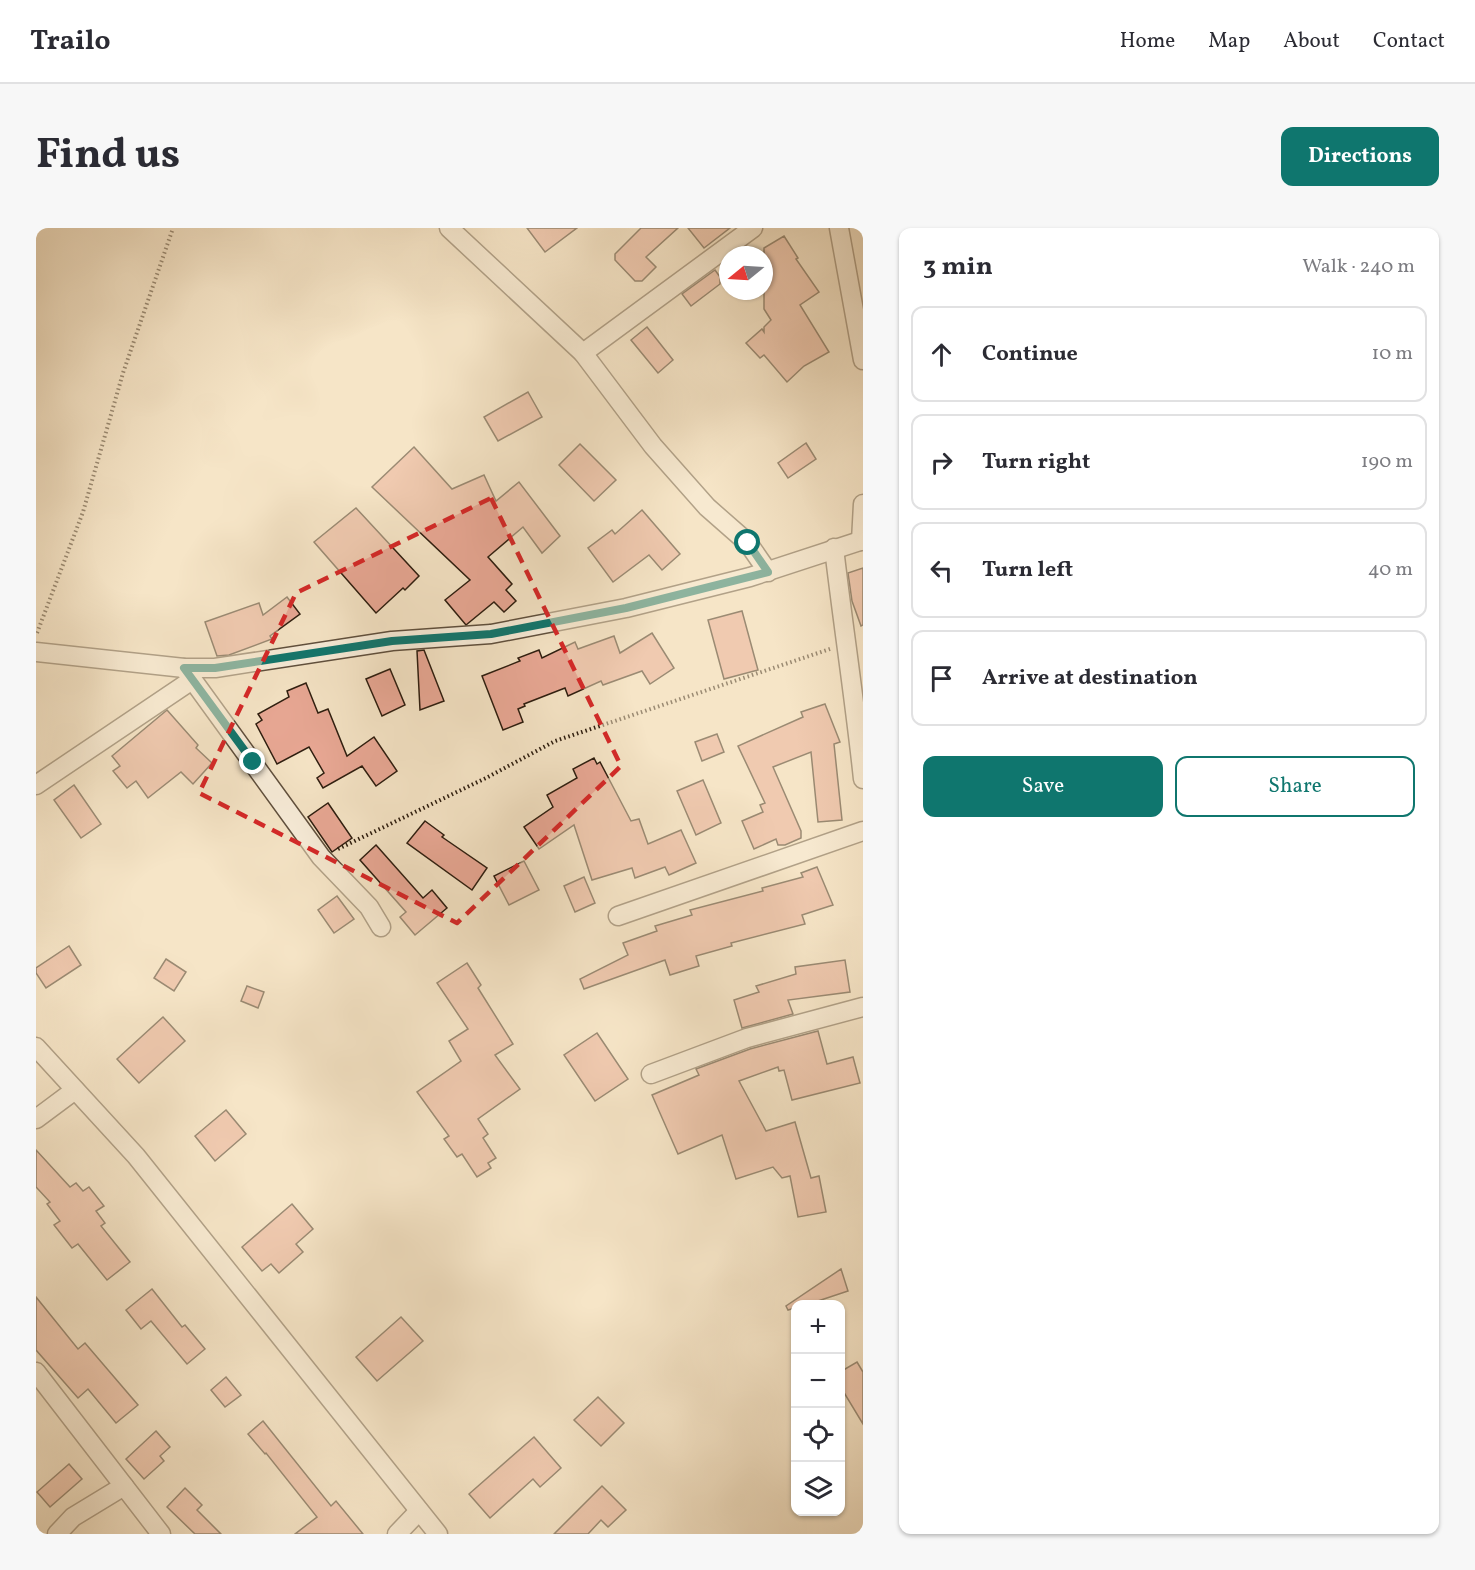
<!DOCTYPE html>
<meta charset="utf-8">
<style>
:root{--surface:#fff;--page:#f7f7f7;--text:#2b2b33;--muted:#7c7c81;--line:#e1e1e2;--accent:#0f766e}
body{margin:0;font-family:Vollkorn,serif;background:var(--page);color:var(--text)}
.controls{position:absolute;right:18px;bottom:18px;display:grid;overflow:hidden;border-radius:12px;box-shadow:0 2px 4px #0004}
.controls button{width:54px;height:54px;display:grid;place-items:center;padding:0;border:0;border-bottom:2px solid var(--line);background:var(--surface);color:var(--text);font:30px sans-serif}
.compass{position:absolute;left:683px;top:18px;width:54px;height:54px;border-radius:50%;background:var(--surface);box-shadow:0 2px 4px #0004;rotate:252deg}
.stop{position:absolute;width:18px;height:18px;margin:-14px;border:4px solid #0f766e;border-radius:50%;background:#fff}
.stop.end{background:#0f766e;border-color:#fff;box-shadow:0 2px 6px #0008}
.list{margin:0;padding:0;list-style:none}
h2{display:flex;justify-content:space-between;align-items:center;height:78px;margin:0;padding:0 24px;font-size:26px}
h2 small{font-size:20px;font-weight:400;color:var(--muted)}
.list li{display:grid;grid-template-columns:39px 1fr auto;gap:18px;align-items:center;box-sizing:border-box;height:96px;margin:0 12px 12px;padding:0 12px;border:2px solid var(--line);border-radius:12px}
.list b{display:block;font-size:22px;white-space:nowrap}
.list em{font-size:20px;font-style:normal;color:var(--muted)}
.actions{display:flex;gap:12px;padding:18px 24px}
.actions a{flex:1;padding:14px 0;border:2px solid var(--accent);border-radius:12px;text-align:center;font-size:21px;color:var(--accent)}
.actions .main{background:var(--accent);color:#fff}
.icon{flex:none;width:33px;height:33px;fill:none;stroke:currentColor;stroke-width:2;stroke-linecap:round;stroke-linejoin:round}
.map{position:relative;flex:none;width:827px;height:1306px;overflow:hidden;border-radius:12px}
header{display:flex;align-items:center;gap:36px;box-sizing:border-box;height:84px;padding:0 30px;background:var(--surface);border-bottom:2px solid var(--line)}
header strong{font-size:28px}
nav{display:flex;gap:33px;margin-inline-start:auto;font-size:21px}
.intro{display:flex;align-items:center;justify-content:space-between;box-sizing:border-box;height:144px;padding:0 36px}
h1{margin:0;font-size:42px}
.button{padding:15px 27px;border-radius:12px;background:var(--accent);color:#fff;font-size:21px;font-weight:700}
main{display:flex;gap:36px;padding:0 36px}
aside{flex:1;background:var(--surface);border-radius:12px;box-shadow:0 2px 4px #0004}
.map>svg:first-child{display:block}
</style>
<header>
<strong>Trailo</strong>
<nav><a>Home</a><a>Map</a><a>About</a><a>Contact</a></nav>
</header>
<div class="intro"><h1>Find us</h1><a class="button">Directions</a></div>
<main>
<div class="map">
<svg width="827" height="1306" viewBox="0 0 827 1306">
<rect width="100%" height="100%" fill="#f6e5c7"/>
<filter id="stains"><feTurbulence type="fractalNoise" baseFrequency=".00333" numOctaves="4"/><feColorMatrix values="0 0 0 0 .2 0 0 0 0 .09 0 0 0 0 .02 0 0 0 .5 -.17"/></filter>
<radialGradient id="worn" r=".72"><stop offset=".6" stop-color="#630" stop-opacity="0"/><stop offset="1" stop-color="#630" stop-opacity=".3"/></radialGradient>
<g fill="#e9a895" stroke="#2d1d0f" stroke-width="1.5">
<polygon points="491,0 541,0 509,24"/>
<polygon points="605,0 642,0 610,29 620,39 606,53 599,53 579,32 579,26"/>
<polygon points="652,0 694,0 668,20"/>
<polygon points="748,8 762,30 760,31 783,64 764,77 793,124 768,138 751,154 728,127 724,130 710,115 726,101 728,104 728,99 735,92 728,81 728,20"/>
<polygon points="679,42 684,49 684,56 655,78 646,66"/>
<polygon points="611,99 637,132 622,145 595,112"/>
<polygon points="492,164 506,189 462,213 448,189"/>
<polygon points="770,215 780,231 752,250 742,235"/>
<polygon points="544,216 580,252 558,273 523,237"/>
<polygon points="378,219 416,261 448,247 460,273 483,254 524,308 506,325 487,299 452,329 476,356 470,362 480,373 468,384 458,374 430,397 409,372 434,352 336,259"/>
<polygon points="320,280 383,348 369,362 367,360 340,385 278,314"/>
<polygon points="606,282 644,326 626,342 613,327 577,354 552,320 576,302 579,306"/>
<polygon points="827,340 827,397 825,398 816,373 812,345"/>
<polygon points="251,369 264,386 234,408 236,411 193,427 181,428 169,394 223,375 227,387"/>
<polygon points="706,383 722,442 688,451 672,392"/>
<polygon points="616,405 638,440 614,456 606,443 567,457 565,453 532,468 529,460 488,476 489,478 482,481 487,494 467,502 446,448 484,433 482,430 503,422 506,430 539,414 542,421 578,408 584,425"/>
<polygon points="388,422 408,473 384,482 381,423"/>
<polygon points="354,441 369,477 346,488 330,451"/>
<polygon points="270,455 282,485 292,481 311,528 338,509 361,543 340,558 326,538 287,560 281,550 288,545 273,519 241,536 220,496 226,492 222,486 253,469 251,463"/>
<polygon points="789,476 804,514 798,516 806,592 782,594 775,524 737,539 765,603 765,610 749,617 742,617 740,611 718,621 706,593 727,584 724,577 729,575 702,518 767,489 765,484"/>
<polygon points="131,482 162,517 160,520 176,535 157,556 145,544 112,570 100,553 91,560 77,543 84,538 76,528"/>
<polygon points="681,506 688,524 666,533 659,514"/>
<polygon points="558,530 561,536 564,534 595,593 603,591 612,616 645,602 660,635 633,647 629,639 599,650 596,640 556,652 538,597 503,621 488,599 517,579 511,567 541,550 537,541"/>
<polygon points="667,552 685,595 660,607 641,563"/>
<polygon points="38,557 65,596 45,610 18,572"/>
<polygon points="292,575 316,610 296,624 272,589"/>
<polygon points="389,593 408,607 406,609 451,640 436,662 371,615"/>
<polygon points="340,617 387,670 396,662 411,680 379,707 364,689 370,684 324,632"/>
<polygon points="488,633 503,662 473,677 458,648"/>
<polygon points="781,639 797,677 766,687 769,696 695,715 696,718 660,728 663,738 634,747 629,732 548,761 544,751 592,727 587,715 621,703 619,698 656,687 654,682 727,663 726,660 767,649 765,645"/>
<polygon points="548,649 559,675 539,684 528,658"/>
<polygon points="301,668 318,691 298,705 282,682"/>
<polygon points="33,718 45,737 10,760 0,745 0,740"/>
<polygon points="130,731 150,744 138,763 118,750"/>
<polygon points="809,732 814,764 752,772 757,786 706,800 698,772 723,764 720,758 760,746 759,739"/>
<polygon points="431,735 445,757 442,760 477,816 459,827 484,861 442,891 452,906 447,910 460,930 452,935 455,940 441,949 426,926 421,929 408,911 413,908 381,864 425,833 413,813 432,801 401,755"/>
<polygon points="211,758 228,764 222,780 205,773"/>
<polygon points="127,789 149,813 103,855 81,831"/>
<polygon points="782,803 791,836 817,829 824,855 756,872 748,842 743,843 742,839 703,853 730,903 759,894 775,950 783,948 790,984 762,989 754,948 746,950 737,939 700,951 686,907 642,926 616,867 663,847 660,841 714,821"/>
<polygon points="561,805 592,851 559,873 528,827"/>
<polygon points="190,882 210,906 179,933 159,908"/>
<polygon points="0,922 34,959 40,955 47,963 53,959 68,978 60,983 69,995 65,998 94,1034 71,1052 42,1016 36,1020 18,997 24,993 11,976 14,974 0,959"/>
<polygon points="256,976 277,1001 260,1016 267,1024 243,1045 235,1036 226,1043 206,1019"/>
<polygon points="805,1041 812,1063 770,1077 759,1077 759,1080 752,1082 750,1078"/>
<polygon points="116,1061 146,1099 149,1097 169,1121 151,1136 115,1093 105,1101 90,1082"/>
<polygon points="0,1069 42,1121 49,1115 102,1177 80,1195 52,1161 42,1170 0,1122"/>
<polygon points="365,1089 387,1113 341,1153 320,1129"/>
<polygon points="821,1134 827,1144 827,1196 804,1158 804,1144"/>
<polygon points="190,1149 205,1167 189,1179 175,1162"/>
<polygon points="562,1169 588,1195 565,1218 538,1192"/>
<polygon points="227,1193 295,1278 300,1273 327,1306 259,1306 281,1289 230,1225 229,1226 212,1206"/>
<polygon points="120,1203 134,1219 124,1228 128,1233 108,1251 90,1231"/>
<polygon points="498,1209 525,1240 504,1259 497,1251 454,1290 433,1266"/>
<polygon points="33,1236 46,1251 14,1279 1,1264"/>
<polygon points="566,1258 590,1282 572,1299 565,1292 552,1306 518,1306"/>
<polygon points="149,1260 166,1277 161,1282 185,1306 159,1306 131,1279"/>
</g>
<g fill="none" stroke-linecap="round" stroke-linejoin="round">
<g stroke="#5f4f3d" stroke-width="21">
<g id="street">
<polyline points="413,0 547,125 717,0"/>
<polyline points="803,0 827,132"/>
<polyline points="547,125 617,218 671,279 712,315 732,344"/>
<polyline points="825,313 827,276"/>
<path d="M798,320C807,397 819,474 827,551"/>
<polyline points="0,424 148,440 179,440 356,413 455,406 590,380 714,349 827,312"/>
<polyline points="148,440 285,629 333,679 345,699"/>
<polyline points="0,557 156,452"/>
<polyline points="582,688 827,603"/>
<polyline points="0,819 100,928 402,1306"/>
<polyline points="615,846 711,810 827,779"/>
<polyline points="0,891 39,862"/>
<polyline points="0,1144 125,1306"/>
<polyline points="21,1306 37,1289 88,1258"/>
<polyline points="361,1306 383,1283"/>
</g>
</g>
<g stroke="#2d1d0f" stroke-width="4" stroke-dasharray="1.5 3" stroke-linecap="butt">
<polyline points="1,405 47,284 87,145 137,0"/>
<polyline points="302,621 450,550 519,513 794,421"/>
</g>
<use href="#street" stroke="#f9eedb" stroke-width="18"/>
</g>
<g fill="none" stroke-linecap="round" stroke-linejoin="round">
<polyline stroke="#0f766e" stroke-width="8" points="217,534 148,440 179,440 356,413 455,406 590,380 732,344 712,315"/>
</g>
<path d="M0 0H827V1306H0ZM455,270L585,538L421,695L163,565L260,365Z" fill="#f6e5c7" fill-opacity=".55" fill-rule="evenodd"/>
<path fill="none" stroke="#d62828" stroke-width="4.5" stroke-dasharray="12 8" stroke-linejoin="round" d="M455,270L585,538L421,695L163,565L260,365Z"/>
<rect width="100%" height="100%" filter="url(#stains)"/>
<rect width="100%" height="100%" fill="url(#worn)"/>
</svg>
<div class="controls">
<button>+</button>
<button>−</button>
<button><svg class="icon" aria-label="locate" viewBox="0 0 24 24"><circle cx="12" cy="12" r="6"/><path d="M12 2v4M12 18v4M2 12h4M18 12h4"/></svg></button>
<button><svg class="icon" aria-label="layers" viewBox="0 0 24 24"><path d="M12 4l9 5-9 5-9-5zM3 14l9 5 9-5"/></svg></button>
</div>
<svg class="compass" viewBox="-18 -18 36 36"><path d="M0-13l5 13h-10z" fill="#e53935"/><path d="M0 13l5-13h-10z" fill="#7c7c81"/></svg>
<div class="stop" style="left:712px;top:315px"></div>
<div class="stop end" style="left:217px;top:534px"></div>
</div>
<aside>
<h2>3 min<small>Walk · 240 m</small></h2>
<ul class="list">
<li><svg class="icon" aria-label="ahead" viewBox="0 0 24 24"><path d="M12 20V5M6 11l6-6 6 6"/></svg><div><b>Continue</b></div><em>10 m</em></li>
<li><svg class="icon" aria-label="right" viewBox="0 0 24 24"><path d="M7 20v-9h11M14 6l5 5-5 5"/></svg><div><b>Turn right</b></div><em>190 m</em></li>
<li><svg class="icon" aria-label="left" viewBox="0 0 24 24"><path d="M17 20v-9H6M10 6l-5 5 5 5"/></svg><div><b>Turn left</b></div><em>40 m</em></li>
<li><svg class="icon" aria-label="arrive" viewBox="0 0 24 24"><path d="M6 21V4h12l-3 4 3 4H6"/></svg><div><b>Arrive at destination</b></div></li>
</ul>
<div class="actions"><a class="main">Save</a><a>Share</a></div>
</aside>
</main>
